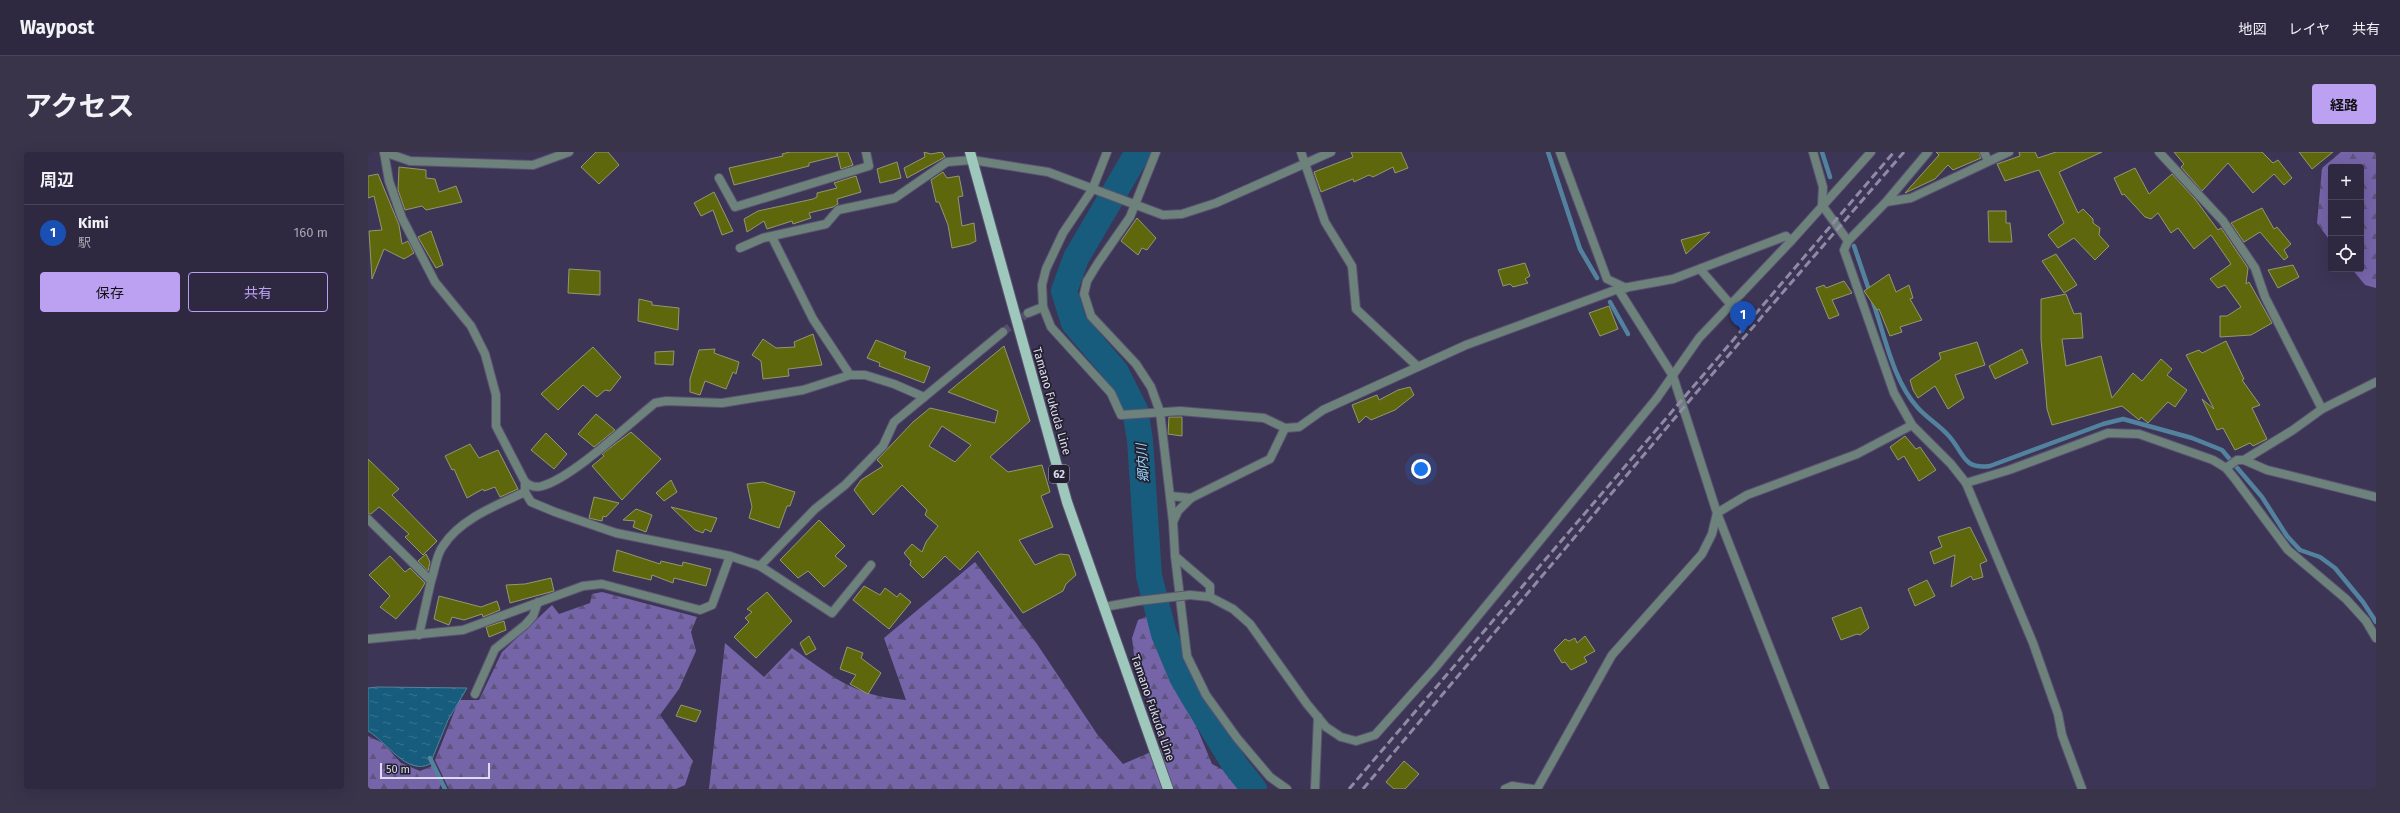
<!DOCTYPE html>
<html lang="ja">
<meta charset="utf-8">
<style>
:root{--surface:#2e2840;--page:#3a344b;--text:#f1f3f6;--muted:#a7a6b1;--line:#494459;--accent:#bca0f2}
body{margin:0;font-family:"Fira Sans","Noto Sans JP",sans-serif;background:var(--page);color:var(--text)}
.controls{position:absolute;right:12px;top:12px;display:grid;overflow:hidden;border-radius:4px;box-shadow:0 4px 16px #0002}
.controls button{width:36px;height:36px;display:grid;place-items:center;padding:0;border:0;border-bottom:1px solid var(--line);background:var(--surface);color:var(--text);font:20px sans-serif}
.scale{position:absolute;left:12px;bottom:10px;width:110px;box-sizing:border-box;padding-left:4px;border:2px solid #dedaef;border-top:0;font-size:11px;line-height:14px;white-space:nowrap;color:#dedaef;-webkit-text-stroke:3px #23202f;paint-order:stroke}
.you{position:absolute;left:1053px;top:317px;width:14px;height:14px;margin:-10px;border:3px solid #fff;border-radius:50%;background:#1a73e8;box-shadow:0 0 0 6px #1a73e833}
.badge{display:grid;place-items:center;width:26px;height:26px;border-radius:50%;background:var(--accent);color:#fff;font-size:13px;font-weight:700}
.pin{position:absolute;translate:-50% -33px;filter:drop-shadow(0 1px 2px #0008)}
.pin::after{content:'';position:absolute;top:21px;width:14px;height:12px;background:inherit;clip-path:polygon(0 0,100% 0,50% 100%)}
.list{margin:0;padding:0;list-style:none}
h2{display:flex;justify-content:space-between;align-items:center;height:52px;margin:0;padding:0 16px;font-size:17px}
h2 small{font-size:13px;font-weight:400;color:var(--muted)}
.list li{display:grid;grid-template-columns:26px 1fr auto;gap:12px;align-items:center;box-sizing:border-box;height:56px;padding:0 16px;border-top:1px solid var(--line)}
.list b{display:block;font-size:15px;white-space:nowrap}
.list p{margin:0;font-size:13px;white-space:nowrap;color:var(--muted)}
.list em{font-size:13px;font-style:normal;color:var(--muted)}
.actions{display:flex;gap:8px;padding:12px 16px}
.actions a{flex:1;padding:9px 0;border:1px solid var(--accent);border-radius:4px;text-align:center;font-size:14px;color:var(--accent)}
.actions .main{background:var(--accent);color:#111}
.icon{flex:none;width:22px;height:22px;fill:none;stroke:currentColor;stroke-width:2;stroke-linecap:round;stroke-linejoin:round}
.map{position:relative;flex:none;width:2008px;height:637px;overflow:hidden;border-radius:4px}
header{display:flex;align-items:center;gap:24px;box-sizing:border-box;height:56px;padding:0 20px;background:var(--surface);border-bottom:1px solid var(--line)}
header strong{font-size:19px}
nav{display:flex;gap:22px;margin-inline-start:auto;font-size:14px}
.intro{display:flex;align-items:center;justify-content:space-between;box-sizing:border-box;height:96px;padding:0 24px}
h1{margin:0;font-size:28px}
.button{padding:10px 18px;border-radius:4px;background:var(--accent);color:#111;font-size:14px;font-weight:700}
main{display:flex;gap:24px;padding:0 24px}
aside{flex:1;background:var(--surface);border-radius:4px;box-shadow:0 4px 16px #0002}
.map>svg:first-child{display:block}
</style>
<header>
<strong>Waypost</strong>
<nav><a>地図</a><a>レイヤ</a><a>共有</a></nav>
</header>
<div class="intro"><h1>アクセス</h1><a class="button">経路</a></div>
<main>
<aside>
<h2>周辺<small></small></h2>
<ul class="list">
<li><span class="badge" style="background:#1a4fb4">1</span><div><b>Kimi</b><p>駅</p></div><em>160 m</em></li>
</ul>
<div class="actions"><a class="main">保存</a><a>共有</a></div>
</aside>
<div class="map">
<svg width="2008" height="637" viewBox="0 0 2008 637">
<defs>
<pattern id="forest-firs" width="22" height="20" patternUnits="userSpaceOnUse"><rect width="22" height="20" fill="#7664a9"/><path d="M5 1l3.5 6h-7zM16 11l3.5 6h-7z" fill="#5f547d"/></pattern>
<pattern id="water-ripples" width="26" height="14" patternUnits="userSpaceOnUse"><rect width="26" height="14" fill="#175c7d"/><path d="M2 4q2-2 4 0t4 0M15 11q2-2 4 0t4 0" fill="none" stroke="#387390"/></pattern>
</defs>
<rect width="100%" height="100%" fill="#3d3556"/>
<g fill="url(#forest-firs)">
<polygon points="1973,0 2008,0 2008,136 1997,133 1984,117 1993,117 1993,15 1963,15 1963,90 1949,71 1954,16"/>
<path d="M607,410L669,492L729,582L755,612L797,594L766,503L764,486L770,468L782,463L844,612L865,623L874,637H341L357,491L396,525L424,496C465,525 486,544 538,548L516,486Z"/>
<polygon points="234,440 329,465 323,480 328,499 311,537 292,563 325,609 317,633 308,637 81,637 67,608 91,548 111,548 134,500 184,453 191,462 222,451 224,442"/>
<polygon points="0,584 15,591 33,611 52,619 64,614 73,632 71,637 0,637"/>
</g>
<path fill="url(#water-ripples)" stroke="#53829f" d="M10,535L99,536L80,568L62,612C39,624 19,590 0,579V536Z"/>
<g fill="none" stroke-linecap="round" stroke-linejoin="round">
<g stroke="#53829f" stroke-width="4.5">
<polyline points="1180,0 1212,97 1229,126"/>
<polyline points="1454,0 1462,25"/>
<polyline points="1486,94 1502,141"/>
<polyline points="1242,150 1260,182"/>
<path d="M1505,150C1517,184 1525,229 1550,256C1559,266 1571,273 1580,283C1596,300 1594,318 1622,314L1735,272L1755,267L1824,286L1854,298L1894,345L1919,384L1932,398L1952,405L1967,416L1995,450L2008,470"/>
<polyline points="62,606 77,637"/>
</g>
<polyline stroke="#175c7d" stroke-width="26" points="770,0 708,106 696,139 706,171 748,220 767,258 772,288 781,424 796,482 814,525 825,544 867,613 886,637"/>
</g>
<g fill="#5f670c" stroke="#929871" fill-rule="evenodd">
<polygon points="228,0 240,0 251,13 231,32 213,15"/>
<polygon points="422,0 480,0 485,13 473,17 469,1 469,4 441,11 441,14 366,33 361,16 415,4 414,2"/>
<polygon points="556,0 563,2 574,0 577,5 539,26 536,16 557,5"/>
<polygon points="983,0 1033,0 1040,16 1027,21 1025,15 1005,25 1001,23 986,30 985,27 953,40 946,20 985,5"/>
<polygon points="1568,0 1611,0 1613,6 1585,18 1580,13 1567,27 1537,41 1571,3"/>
<polygon points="1651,0 1667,0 1670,6 1688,0 1734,0 1691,20 1710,61 1715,57 1725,67 1725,71 1732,76 1731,83 1741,94 1727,108 1706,86 1690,96 1680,83 1696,71 1671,18 1637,29 1629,12 1652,4"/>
<polygon points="1806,0 1894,0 1905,11 1910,8 1924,26 1916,33 1906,22 1885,41 1860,11 1834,39 1813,15 1816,12"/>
<polygon points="1931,0 1965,0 1944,17"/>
<polygon points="529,10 533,26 512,31 509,17"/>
<polygon points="31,15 58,18 58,26 67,27 71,40 88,34 94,50 58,58 54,54 37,58 30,38"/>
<polygon points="1767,16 1781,42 1804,22 1827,47 1850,78 1853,76 1880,116 1878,132 1881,130 1904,171 1883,183 1852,185 1852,164 1859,164 1873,155 1857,133 1850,136 1842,127 1863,112 1843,83 1826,97 1810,76 1803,81 1790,61 1783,67 1777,65 1756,42 1754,43 1746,26"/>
<polygon points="575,20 579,26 591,24 595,44 590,45 594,74 606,71 608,89 602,92 584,96 580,73 571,50 568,50 563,28"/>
<polygon points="10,22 31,73 34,92 40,89 46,101 36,107 16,97 4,127 1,79 14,78 6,44 0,46 0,24"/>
<polygon points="488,24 493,40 469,47 470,52 465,55 441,61 443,66 425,72 424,69 399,77 396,69 379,80 376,67 390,59 445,47 449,45 449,41 469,36 466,31"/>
<polygon points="346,40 365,79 354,83 345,58 333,64 326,51"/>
<polygon points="1894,56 1906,77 1909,75 1923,92 1916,98 1920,105 1916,108 1892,80 1876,90 1863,71"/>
<polygon points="1620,59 1638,59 1638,71 1642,71 1644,90 1621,90"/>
<polygon points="769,66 788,86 779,98 774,96 770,103 753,89"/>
<polygon points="63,79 75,113 68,116 50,85"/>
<polygon points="1342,80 1318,102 1313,88"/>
<polygon points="1688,102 1709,133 1696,141 1674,109"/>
<polygon points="1157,111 1162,124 1157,127 1160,131 1145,135 1142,132 1135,134 1130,118"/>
<polygon points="1925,113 1931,125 1910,136 1900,118"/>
<polygon points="201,117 232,119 232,143 200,141"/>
<polygon points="1521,122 1528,140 1541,133 1545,146 1542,147 1554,168 1532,175 1534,180 1522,184 1511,157 1509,158 1496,139"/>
<polygon points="1476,129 1484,141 1464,148 1471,163 1461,167 1448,136 1456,133 1458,136"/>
<polygon points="1698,142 1706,162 1713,161 1715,186 1694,187 1698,214 1733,204 1744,246 1765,221 1774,229 1793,207 1804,217 1799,223 1819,238 1807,255 1800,250 1780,271 1773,265 1771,268 1754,254 1684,273 1679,257 1673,187 1673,147"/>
<polygon points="271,147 284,150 284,153 311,156 310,178 270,169"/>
<polygon points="1241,154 1250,177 1232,184 1221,161"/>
<polygon points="445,182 454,213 420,217 421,224 395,227 393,209 384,203 395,187 408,196 427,195 426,190"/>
<polygon points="508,188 538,200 536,206 562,215 556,231 511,214 512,211 499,206"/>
<polygon points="1858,189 1876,227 1874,228 1892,253 1884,256 1899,287 1885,294 1882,291 1867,298 1855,276 1849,278 1834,247 1846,257 1818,203 1831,198 1834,201"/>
<polygon points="1609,190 1617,213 1587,223 1596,246 1580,257 1567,234 1550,246 1545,238 1542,228 1573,207 1571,201"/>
<path d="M636,194L662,269L622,305L640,320L674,313L682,340L673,344L685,375L651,388L667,413L692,402L701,403L708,423L698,432L695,439L655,461L610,399L592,418L577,404L555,426L542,413L543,409L536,401L544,392L554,400L558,390L570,374L557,363L559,358L534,333L505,363L486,338L493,328L515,314L509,308L545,270L562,256L627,271L630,259L580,240ZM574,274L603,293L587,310L561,294Z"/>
<polygon points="225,195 253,225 242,239 237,238 229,245 215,233 190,258 173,242"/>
<polygon points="347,197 346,201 371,210 368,222 365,220 358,237 337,229 332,243 322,240 322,227 331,198"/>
<polygon points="1654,197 1660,211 1627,227 1621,214"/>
<polygon points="306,199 305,213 287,212 287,200"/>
<polygon points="1042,235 1046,243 1027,258 1003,268 998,264 991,271 984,253 1009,243 1011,248 1030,238"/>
<polygon points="228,262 247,278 226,295 210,282"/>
<polygon points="801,265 814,265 814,284 800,282"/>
<polygon points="263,280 293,307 254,348 224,314 236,304 234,302"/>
<polygon points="178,281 199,302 186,317 163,298"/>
<polygon points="1537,284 1548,297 1552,295 1568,318 1551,329 1536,304 1530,308 1522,295"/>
<polygon points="102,292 111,306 130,298 150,337 132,345 127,335 116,339 115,337 99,346 86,317 84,318 77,304"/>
<polygon points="0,307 31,337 24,343 69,389 55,403 37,385 41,382 15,358 11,355 3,362 0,362"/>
<polygon points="303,328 309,340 296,349 288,341"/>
<polygon points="395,330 427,340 422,354 419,354 411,376 381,366 384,355 379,332"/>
<polygon points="226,345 251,351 238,365 235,364 234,369 225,367 221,366"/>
<polygon points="303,355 349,366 343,380 337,377 335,381 327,378"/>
<polygon points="268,357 284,363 278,380 265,375 267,369 255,368"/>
<polygon points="451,368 477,394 467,404 479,414 456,435 440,419 430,426 412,408"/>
<polygon points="1602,375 1619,409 1612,412 1615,425 1605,428 1603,424 1583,435 1587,403 1566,412 1562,400 1574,395 1570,385"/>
<polygon points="249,398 292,412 293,409 314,414 315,410 343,417 338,434 306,426 305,431 284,423 283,428 245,419"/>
<polygon points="58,402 62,410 60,419 50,409"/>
<polygon points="22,404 37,420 42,416 57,431 51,441 28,467 12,455 22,444 1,423"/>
<polygon points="183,426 186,439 142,451 138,433 157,432"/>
<polygon points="1559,428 1567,444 1547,454 1540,437"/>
<polygon points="496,434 512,443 517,436 529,445 532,441 543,450 521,477 485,448"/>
<polygon points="399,440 424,469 388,506 366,485 381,470 377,466 384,460 379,457"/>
<polygon points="71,444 113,455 129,449 132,458 115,465 114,462 96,468 84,465 81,473 66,467"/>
<polygon points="1493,455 1501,476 1492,483 1489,482 1473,488 1464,466"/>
<polygon points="136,469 138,478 121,485 118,475"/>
<polygon points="441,484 448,497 438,503 432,491"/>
<polygon points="1217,484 1227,499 1216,505 1219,510 1203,518 1197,510 1194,511 1186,498 1197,487 1201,489 1207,486 1209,491"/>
<polygon points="479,495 495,501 493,506 513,521 500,542 482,532 488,523 472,517"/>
<polygon points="313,553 333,559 328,570 308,564"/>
<polygon points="1036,609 1051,622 1037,637 1026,637 1018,630"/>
</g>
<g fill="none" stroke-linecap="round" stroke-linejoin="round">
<polyline stroke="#554e6d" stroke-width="8" stroke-dasharray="8 4" stroke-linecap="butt" points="635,180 660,161"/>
<g stroke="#5a5372" stroke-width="10">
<g id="minor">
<path d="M16,0L21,29L34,66L67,130L103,174L117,202L128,243V274L157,330C162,334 168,336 174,334C204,326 261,272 287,251L298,249L354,251L435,238L482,223H497L526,232L556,245"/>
<polyline points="16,0 42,9 165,13 201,0"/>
<polyline points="739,0 724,38 695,81 678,117 674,133 675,155 683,175 743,241 753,263 812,259 896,266 917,276 931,275 955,258 1098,193 1250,137 1305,127 1418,84 1423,89 1331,186 1289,246"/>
<polyline points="788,0 762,65 730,111 719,129 716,142 723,164 768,212 783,235 792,260 805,370"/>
<polyline points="933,0 957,70 984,114 988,157 1049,214"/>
<polyline points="1192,0 1239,127 1258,136"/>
<polyline points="1445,0 1455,35 1454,53 1480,89"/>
<polyline points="1616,0 1620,9"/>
<polyline points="1641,0 1543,46 1518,50 1480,89 1476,98 1526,241 1544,273 1583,312 1598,331 1665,491 1690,562 1694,583 1714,637"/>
<polyline points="1791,0 1855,69 1887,116 1897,145 1954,257"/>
<polyline points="351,26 367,55 501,14 498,0"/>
<polyline points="1518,50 1560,0"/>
<polyline points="404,85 445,167 482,223"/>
<polyline points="1423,89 1503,0"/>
<polyline points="372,96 395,86 458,72 470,58 527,46 579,10 604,8 680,20 795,63 814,62 848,51 963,0"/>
<polyline points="1332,117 1363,153"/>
<polyline points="1250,137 1305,224 1349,361 1457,637"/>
<polyline points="660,161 675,155"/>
<polyline points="1876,308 1925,278 1954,257 2008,230"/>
<polyline points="1858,316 1869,308 1876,308 1899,318 2008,345"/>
<polyline points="157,330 157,340 163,350 187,360 248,381 362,404 392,414 464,461 503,413"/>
<polyline points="1598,331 1641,318 1740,281 1771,282 1845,308 1858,316 1867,327 1920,398 1978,447 1998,469 2008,486"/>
<polyline points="802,344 823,346"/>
<polyline points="0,367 63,429 51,483"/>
<polyline points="807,404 819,504 838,543 869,586 902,625 919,637"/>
<polyline points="392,414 447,357 477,333 515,294 526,270 635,180"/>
<path d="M63,429C67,418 68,403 75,394C92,367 129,353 157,340"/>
<polyline points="842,445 842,434 807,404 805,370 810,359 823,346 902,307 917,276"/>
<polyline points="0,487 95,478 215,434 234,432 332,458 344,453 362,404"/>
<polyline points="107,542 127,497 157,473 165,464 170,450"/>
<polyline points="947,637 950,565"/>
<polyline points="1137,637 1144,634 1165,637"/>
<polyline points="1169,637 1244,503 1334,402 1344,382 1349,361 1379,343 1489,302 1544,273"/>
</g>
</g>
<g stroke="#5a5372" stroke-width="10">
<g id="tertiary">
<polyline points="822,443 842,445 865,457 882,472 939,552 958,575 973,585 988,589 1007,583 1067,516 1289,246"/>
<polyline points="736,455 770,449"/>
</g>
</g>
<g stroke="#5a5372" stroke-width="12">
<polyline id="primary" points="602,0 699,350 800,637"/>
</g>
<use href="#minor" stroke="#6e827c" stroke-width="8"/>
<use href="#tertiary" stroke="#6e827c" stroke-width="8"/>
<use href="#primary" stroke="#9ec8bb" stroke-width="10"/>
<g stroke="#908aa5" stroke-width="3" stroke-dasharray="8 4" stroke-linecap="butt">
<polyline points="981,637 1526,0"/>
<polyline points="995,637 1322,248 1536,0"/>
</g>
<g stroke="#5a5372" stroke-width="10" stroke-linecap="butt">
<polyline id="tertiary-bridge" points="770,449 822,443"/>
</g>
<use href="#tertiary-bridge" stroke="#6e827c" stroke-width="8"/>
</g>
<g text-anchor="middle" stroke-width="3.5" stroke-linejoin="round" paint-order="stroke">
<rect fill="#23202f" stroke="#a6a2b5" stroke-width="1" x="681" y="313" width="20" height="18" rx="3"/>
<g font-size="11" font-weight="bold" fill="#dedaef">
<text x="691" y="326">62</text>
</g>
<g font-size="12" fill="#dedaef" stroke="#23202f">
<text transform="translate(684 249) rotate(74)" y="4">Tamano Fukuda Line</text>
<text transform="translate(785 556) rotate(71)" y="4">Tamano Fukuda Line</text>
</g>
<g font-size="13" font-style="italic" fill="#99d7fc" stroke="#23202f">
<text transform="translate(774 311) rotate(-94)" y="5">郷内川</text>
</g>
</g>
</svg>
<div class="controls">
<button>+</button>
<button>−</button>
<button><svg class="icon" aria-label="locate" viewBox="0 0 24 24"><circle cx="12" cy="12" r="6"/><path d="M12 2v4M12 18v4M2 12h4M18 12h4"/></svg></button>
</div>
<div class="scale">50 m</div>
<div class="you"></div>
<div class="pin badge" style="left:1375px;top:182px;background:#1a4fb4">1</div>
</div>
</main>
